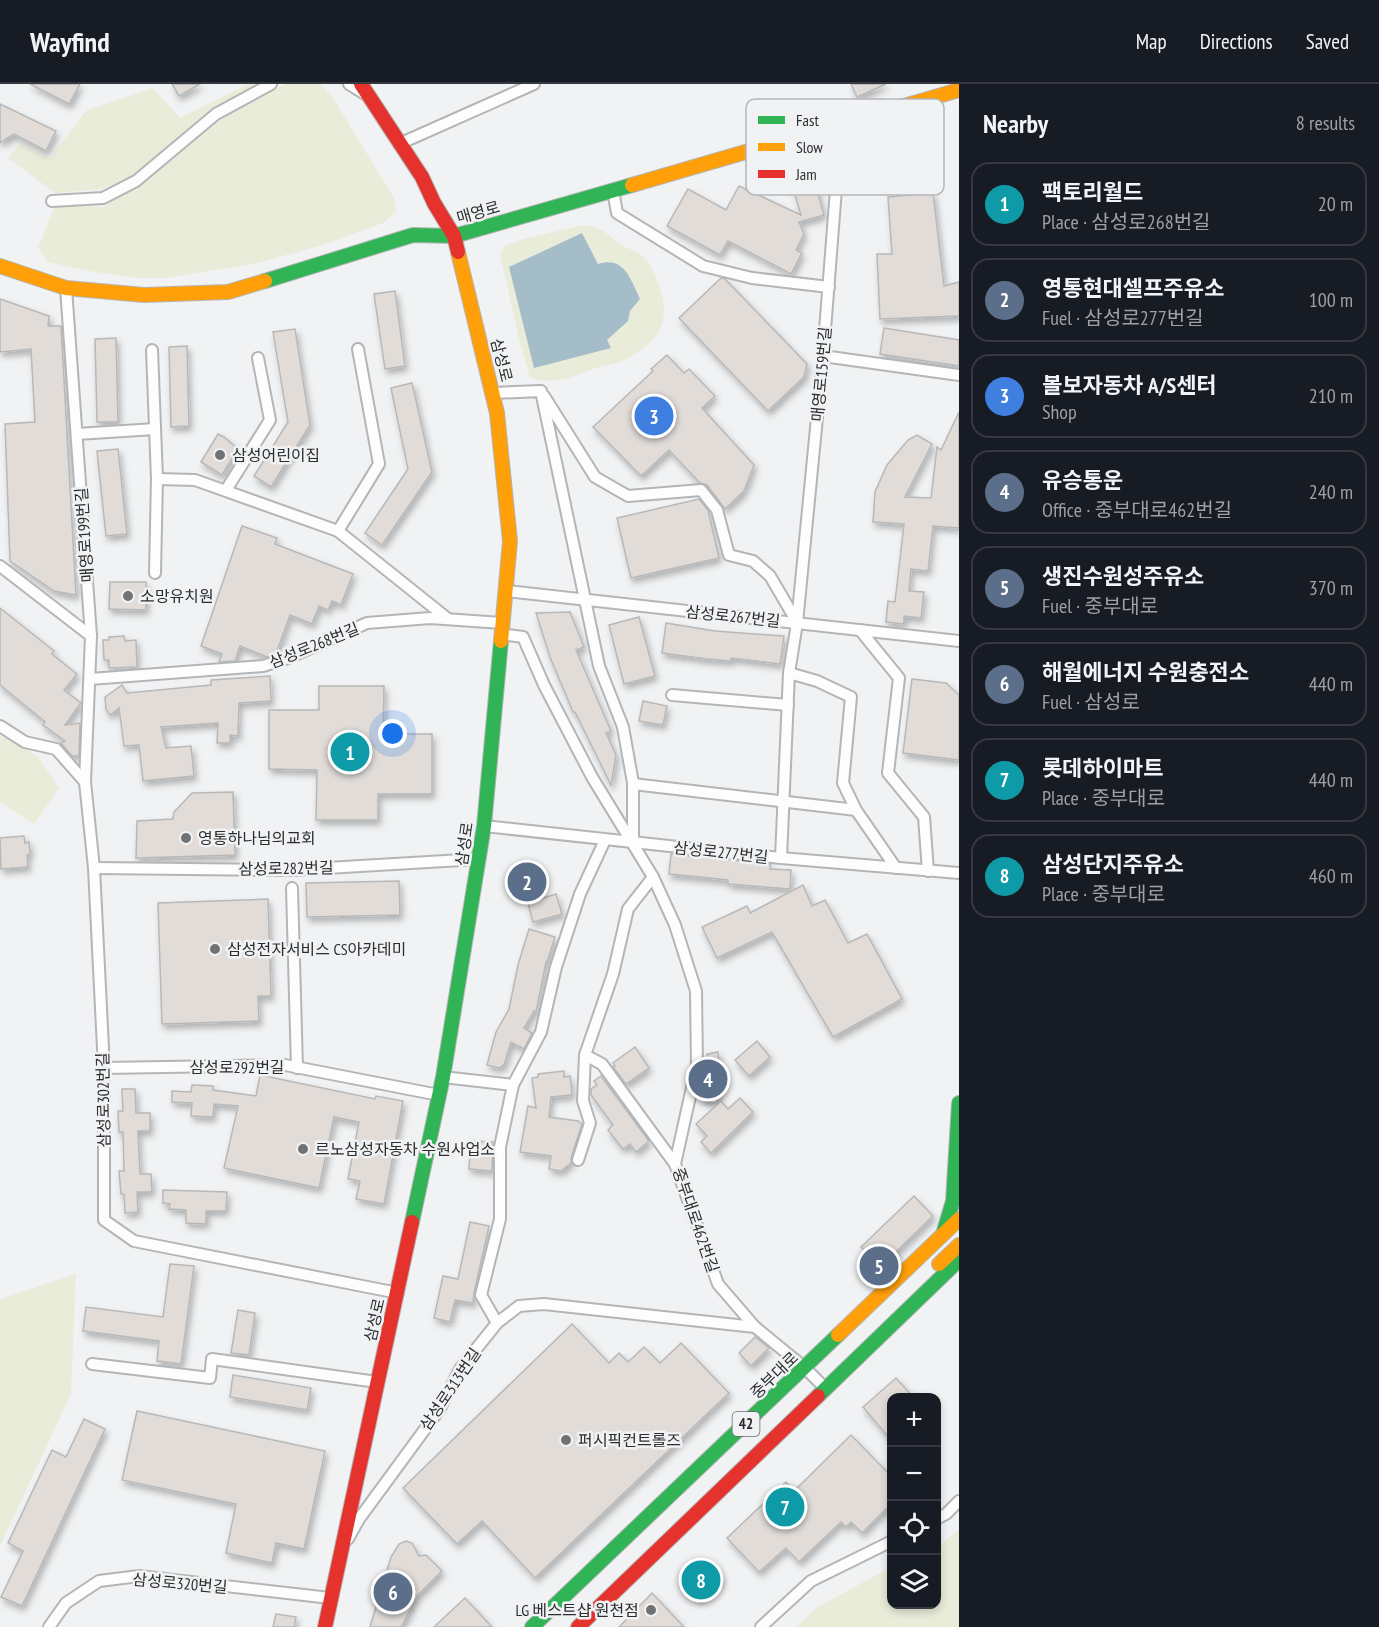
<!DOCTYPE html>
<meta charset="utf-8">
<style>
:root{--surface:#171b24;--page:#242831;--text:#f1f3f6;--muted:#9ea1a6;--line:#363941;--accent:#d93025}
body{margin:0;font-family:"PT Sans Narrow","Noto Sans KR",sans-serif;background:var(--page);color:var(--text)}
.controls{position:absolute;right:18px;bottom:18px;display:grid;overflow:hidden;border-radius:12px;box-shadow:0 3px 9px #0003}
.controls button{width:54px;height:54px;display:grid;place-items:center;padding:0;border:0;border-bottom:2px solid var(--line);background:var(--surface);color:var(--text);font:30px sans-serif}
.you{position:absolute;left:393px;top:650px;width:21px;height:21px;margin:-15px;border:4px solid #fff;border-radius:50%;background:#1a73e8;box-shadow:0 0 0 9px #1a73e833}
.badge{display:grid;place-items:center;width:39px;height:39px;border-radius:50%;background:var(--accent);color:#fff;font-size:20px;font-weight:700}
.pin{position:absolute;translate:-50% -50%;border:3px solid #fff;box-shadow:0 2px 6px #0006}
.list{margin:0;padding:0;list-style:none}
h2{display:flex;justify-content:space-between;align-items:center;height:78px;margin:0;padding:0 24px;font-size:26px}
h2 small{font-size:20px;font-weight:400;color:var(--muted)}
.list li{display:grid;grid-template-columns:39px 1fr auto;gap:18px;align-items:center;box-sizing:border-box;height:84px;margin:0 12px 12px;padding:0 12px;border:2px solid var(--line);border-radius:18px}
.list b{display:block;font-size:22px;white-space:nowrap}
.list p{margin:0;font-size:20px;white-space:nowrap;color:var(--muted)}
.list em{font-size:20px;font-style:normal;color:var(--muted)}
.icon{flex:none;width:33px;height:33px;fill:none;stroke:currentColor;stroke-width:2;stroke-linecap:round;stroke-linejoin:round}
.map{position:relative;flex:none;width:959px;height:1543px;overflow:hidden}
header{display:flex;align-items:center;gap:36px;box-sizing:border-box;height:84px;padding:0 30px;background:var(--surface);border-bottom:2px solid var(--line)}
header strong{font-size:28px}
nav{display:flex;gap:33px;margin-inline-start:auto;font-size:21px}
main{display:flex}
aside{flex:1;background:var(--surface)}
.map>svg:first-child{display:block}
</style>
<header>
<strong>Wayfind</strong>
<nav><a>Map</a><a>Directions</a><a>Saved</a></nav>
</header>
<main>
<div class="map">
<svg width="959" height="1543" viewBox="0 0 959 1543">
<defs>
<filter id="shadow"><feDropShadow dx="2.5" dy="4.5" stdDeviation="3" flood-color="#0004"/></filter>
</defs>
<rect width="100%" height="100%" fill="#f1f2f3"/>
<g fill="#eaecda" fill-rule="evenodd">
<polygon points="248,0 260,0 204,33 135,91 103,105 55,109 8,74 20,60 50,74 87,26 153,4 180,34"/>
<polygon points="286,0 321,0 333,14 394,114 397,127 383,139 320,162 253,180 166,194 137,194 89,187 48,178 38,164 55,121 103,123 148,94 213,41 247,19"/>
<path d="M584,141C604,143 608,152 623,162C629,165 635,166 640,170C648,175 654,187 657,196C672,235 663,255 627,275C619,280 606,281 596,284C570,293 558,301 530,294L520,259L500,171L505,162L523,155ZM582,149L598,180L630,227L628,237L607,256L610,265L509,183Z"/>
<polygon points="0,648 38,673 59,704 34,740 0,718"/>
<polygon points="76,1190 71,1310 0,1462 0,1215"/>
<polygon points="959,1445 959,1543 796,1543 816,1524 891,1483 892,1520 936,1520 937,1464"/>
</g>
<path fill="#a5bdc9" d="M582,149L598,180C624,172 630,194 640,215L630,227L628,237L607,256L611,264L534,284L509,183Z"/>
<g fill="#e1dcd8" stroke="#b8b8b8" stroke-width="1.5" filter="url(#shadow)">
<polygon points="30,0 80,0 69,20"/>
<polygon points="172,0 200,0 179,12"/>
<polygon points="851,0 886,0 857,13"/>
<polygon points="0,20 56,47 46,67 14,50 0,59"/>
<polygon points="807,69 824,131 799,138 804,150 796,166 802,169 791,190 728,157 720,171 667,142 688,105 726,126 739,102 801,131 785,76"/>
<polygon points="933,109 944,202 959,198 959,232 880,235 877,170 892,170 888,113"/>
<polygon points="721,194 725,195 807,280 804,293 768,327 679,234"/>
<polygon points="395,207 405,282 385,285 374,210"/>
<polygon points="0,215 49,232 48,242 61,242 76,511 54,507 10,477 5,340 35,338 31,265 0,268"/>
<polygon points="884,244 959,256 959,282 880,270"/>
<polygon points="295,245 310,341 271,403 254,392 288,338 273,248"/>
<polygon points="116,254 118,338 97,338 95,255"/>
<polygon points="187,262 189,342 171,343 169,263"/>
<polygon points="667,271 684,289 689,285 715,312 702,324 754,381 744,407 725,425 707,401 700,399 669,366 641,392 593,343 653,287 651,285"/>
<polygon points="412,299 432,388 382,461 365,449 408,385 391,304"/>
<polygon points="959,328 959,444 933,442 928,487 911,485 909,507 924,508 921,534 904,532 904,540 886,538 888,517 895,518 904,440 873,438 875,408 887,381 908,356 917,351 932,360 905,413 931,414 937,363 941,366"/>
<polygon points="218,350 224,353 238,365 222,391 201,378"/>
<polygon points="118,365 127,450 106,452 97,367"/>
<polygon points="699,415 708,426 719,474 631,494 617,434"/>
<polygon points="242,442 277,454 275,460 353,490 341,521 332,517 328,526 319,522 312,540 290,531 276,570 267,573 240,562 235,577 219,578 222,570 201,562"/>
<polygon points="110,498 146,498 146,526 109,525"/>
<polygon points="0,524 54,567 52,570 77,590 64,606 81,619 65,641 80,639 79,672 72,672 61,659 65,657 43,641 45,638 0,601"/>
<polygon points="570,528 584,563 576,566 611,647 606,649 616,671 611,701 575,628 573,628 550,573 536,529"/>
<polygon points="639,533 655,592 624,600 609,541"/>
<polygon points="666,539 715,547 784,552 780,580 731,574 731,577 707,575 662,569"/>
<polygon points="124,552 125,557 136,556 137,583 109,584 109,576 104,576 103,556 109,556 109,553"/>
<polygon points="270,592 271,617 239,619 238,652 230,651 230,659 217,659 218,639 161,643 166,664 191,662 194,692 143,697 139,661 124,662 119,624 110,631 106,625 105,613 122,601 127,609 211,601 211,596"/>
<polygon points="912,595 946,599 959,611 959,676 903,669"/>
<polygon points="319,602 384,602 383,650 432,650 432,710 378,710 378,736 316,736 317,686 269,685 269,626 319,626"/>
<polygon points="643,617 667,622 663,641 639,637"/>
<polygon points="233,708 235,771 136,774 137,737 173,735 174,728 192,709"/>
<polygon points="24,752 25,759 29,758 30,770 27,771 28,783 1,785 0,754"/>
<polygon points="671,770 771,780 770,785 791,786 790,805 728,800 728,796 669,790"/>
<polygon points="399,797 400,831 307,833 306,799"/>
<polygon points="803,801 812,822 825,816 848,859 867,850 902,915 833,953 772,848 717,874 702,843 747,822 750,829"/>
<polygon points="556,810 562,830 533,838 528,819"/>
<polygon points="268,815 271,912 258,912 259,937 162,940 158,819"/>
<polygon points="529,845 555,853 547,878 546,878 536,928 534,927 524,944 532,949 524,965 511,958 504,981 499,984 487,981 496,948 509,925 518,881"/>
<polygon points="757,957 770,973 749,992 735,976"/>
<polygon points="635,963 649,984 626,1000 613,983 615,982 613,979"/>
<polygon points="718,968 722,999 716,1020 701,1015 709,987 707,970"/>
<polygon points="564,987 564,993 570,992 572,1011 551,1013 549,1033 578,1037 582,1040 571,1074 571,1079 561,1087 549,1085 551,1072 520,1068 528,1022 536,1024 532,994 538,993 538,990"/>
<polygon points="260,991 375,1015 376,1012 403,1017 384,1120 356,1115 360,1097 348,1095 359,1038 334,1033 319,1104 224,1084 238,1022 214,1020 213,1033 191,1032 192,1019 172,1018 172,1007 191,1008 192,1001 213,1002 213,1006 256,1012"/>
<polygon points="601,992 649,1057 636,1068 630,1060 623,1065 608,1046 613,1041 591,1011 591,1005 597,1001 594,997"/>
<polygon points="122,1005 135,1005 136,1029 150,1029 150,1047 138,1047 140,1090 151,1090 152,1108 137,1108 138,1128 125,1129 124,1110 121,1110 119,1087 124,1087 123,1048 119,1048 118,1027 123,1027"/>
<polygon points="740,1014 753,1028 711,1069 701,1058 707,1052 696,1040 721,1017 728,1025"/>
<polygon points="471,1057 493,1058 492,1087 469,1085"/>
<polygon points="163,1106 227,1108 226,1127 206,1127 206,1140 186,1139 186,1126 169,1125 170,1120 163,1119"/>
<polygon points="914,1112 933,1132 880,1183 861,1163"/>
<polygon points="470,1138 489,1142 474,1209 473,1219 455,1216 450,1238 434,1234 443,1192 458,1195"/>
<polygon points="170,1180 194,1182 181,1280 157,1277 159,1257 83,1247 86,1223 163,1233"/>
<polygon points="238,1226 255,1229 249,1271 231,1269"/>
<polygon points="572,1240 609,1279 619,1269 628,1278 644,1263 660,1279 681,1259 729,1309 535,1494 482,1437 457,1460 403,1404"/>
<polygon points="755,1253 769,1264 751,1282 739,1269"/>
<polygon points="233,1291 311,1304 307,1326 230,1313"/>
<polygon points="896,1294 914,1314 891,1314 891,1356 863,1323"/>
<polygon points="137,1327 325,1367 304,1465 276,1459 272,1479 226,1469 236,1420 122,1396"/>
<polygon points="84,1335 105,1345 22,1522 1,1513 23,1467 8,1459 52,1366 66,1373"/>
<polygon points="851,1351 891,1392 891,1420 862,1449 851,1438 846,1443 841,1438 799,1478 786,1464 759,1488 727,1454 786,1398 794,1407"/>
<polygon points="406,1457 412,1459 419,1472 426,1471 442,1487 418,1511 401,1543 370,1543 391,1473 399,1460"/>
<polygon points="704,1477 721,1495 699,1515 682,1497"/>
<polygon points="652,1509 684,1543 619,1543"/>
<polygon points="465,1514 492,1543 434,1543"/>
<polygon points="276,1530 296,1533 294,1543 273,1543"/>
</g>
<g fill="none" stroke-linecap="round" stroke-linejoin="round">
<g stroke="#b4b5b6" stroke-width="14">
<g id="street">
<polyline points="349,0 365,10"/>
<polyline points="399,60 534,0"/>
<polyline points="613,106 617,129 703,182 752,194 829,203"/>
<polyline points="52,117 103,114 136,97 216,30 271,0"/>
<polyline points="66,204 91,552 85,698"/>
<polyline points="152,266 157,395 155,489"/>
<polyline points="823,272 959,291"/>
<polyline points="493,309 541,307 599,582 623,643 633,699 633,758"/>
<polyline points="544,312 595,393 628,412 701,406 717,426 729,471 753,477 770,492 797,538"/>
<polyline points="77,350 155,345"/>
<polyline points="157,395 195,396 338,447 448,535"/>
<polyline points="226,406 270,336 258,274"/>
<polyline points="338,447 379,380 358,265"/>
<polyline points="0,482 91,552"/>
<polyline points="507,507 959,557"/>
<polyline points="860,546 899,594 888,689 924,733 928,787"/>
<polyline points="501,550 523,553 544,601 592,693 653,793 675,841 696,907 697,981 675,1080 718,1200 755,1243 805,1284 825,1304"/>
<polyline points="789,589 817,597 851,613 843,699 856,726 896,784"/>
<polyline points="90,595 263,582 288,574 367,539 430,534 502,539"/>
<polyline points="672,611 788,621"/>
<polyline points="0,642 25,658 56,665 85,698 94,784 104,984 104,1136 134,1157 398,1209"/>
<polyline points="633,700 856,726"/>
<polyline points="484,742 781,774 959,789"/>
<polyline points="781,774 789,589 797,539 823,272 841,41"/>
<polyline points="94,784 293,786 479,775"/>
<polyline points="653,793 628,825 613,890 585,971 602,980 675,1080"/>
<polyline points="292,804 297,984"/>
<polyline points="104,984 285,981 439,1011"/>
<polyline points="443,993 513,1001"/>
<polyline points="578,1076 590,1039 583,1017 585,971"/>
<polyline points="497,1239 481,1211 500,1135 500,1063 513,1001 541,948 556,883 580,810 605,756"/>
<polyline points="92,1280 210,1294 212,1275 377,1298"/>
<polyline points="936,1435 946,1430 959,1417"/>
<polyline points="348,1455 359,1435 439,1326 460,1285 497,1239 519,1222 544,1220 755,1243"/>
<polyline points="49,1543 66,1519 99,1497 139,1492 330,1514"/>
<polyline points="761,1543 811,1497 892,1457"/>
</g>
</g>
<g stroke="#b4b5b6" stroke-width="16">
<g id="fast">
<polyline points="265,197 413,151 454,152 632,101"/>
<polyline points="412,1138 443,993 484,742 501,557"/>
<polyline points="943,1150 953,1117 959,1019"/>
<polyline points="818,1312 959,1176"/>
<polyline points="532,1543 838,1251"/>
</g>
</g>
<g stroke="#b4b5b6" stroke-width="16">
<g id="slow">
<polyline points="632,101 959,6"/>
<polyline points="458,168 497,329 510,457 501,557"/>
<polyline points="0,182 66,204 144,211 228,208 265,197"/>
<polyline points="939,1180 959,1161"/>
<polyline points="838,1251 959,1135"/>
</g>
</g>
<g stroke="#b4b5b6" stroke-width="16">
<g id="jam">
<polyline points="361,0 422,93 434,119 454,152 458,168"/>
<polyline points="325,1543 412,1138"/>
<polyline points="578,1543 818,1312"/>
</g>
</g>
<use href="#street" stroke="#fdfdfd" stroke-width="10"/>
<use href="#fast" stroke="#30b455" stroke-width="14"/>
<use href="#slow" stroke="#ff9f0a" stroke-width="14"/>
<use href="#jam" stroke="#e5322d" stroke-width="14"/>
</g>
<g fill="#717273" stroke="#f0f2f4" stroke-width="2">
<circle cx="220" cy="371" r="6"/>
<circle cx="128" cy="512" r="6"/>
<circle cx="186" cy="754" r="6"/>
<circle cx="215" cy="865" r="6"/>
<circle cx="303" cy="1065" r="6"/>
<circle cx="566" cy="1356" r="6"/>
<circle cx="651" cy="1526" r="6"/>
</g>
<g text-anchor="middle" stroke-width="5" stroke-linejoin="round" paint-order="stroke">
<rect fill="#f0f2f4" stroke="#676869" stroke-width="1.5" x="732.5" y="1328" width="27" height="24" rx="4.5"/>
<g font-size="15" font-weight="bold" fill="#2c2d2e">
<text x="746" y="1345">42</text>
</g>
<g font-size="16" fill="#2c2d2e" stroke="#f0f2f4">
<text transform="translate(478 128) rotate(-16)" y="6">매영로</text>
<text transform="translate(502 276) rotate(76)" y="6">삼성로</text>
<text transform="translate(821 290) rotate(-85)" y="6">매영로159번길</text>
<text transform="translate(84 451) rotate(-94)" y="6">매영로199번길</text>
<text transform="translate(733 532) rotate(6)" y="6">삼성로267번길</text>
<text transform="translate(314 561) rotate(-22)" y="6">삼성로268번길</text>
<text transform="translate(464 760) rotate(-82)" y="6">삼성로</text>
<text transform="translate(721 768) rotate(6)" y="6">삼성로277번길</text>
<text transform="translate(286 784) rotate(-1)" y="6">삼성로282번길</text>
<text x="237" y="989">삼성로292번길</text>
<text transform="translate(103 1016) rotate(-91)" y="6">삼성로302번길</text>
<text transform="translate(696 1136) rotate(71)" y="6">중부대로462번길</text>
<text transform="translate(374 1236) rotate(-77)" y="6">삼성로</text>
<text transform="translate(774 1291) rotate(-44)" y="6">중부대로</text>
<text transform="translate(450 1305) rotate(-56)" y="6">삼성로313번길</text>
<text transform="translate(180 1499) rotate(5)" y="6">삼성로320번길</text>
</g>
<g font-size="16" fill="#2c2d2e" stroke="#f0f2f4" text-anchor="start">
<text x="232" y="377">삼성어린이집</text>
<text x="140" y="518">소망유치원</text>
<text x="198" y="760">영통하나님의교회</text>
<text x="227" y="871">삼성전자서비스 CS아카데미</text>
<text x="315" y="1071">르노삼성자동차 수원사업소</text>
<text x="578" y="1362">퍼시픽컨트롤즈</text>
<text x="639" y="1532" text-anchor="end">LG 베스트샵 원천점</text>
</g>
</g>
<rect x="746" y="15" width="198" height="96" rx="9" fill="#f0f2f4" stroke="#b5b7b9" stroke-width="1.5"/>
<rect x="758" y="32" width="27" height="8" fill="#30b455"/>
<rect x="758" y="59" width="27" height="8" fill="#ff9f0a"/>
<rect x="758" y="86" width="27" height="8" fill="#e5322d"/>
<g font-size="16" fill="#2c2d2e">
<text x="796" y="42">Fast</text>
<text x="796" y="69">Slow</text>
<text x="796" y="96">Jam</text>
</g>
</svg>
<div class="controls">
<button>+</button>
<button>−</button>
<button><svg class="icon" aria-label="locate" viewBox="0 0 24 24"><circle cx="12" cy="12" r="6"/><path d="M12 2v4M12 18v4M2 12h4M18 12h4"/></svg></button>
<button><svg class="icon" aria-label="layers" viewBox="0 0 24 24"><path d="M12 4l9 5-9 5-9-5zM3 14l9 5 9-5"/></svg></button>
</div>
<div class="you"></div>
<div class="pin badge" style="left:350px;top:668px;background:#0f9aa8">1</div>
<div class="pin badge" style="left:527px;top:798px;background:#5c6f8a">2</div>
<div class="pin badge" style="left:654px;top:332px;background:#3f7fe0">3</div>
<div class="pin badge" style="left:708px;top:995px;background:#5c6f8a">4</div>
<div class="pin badge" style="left:879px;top:1182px;background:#5c6f8a">5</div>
<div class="pin badge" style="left:393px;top:1508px;background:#5c6f8a">6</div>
<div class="pin badge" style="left:785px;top:1423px;background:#0f9aa8">7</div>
<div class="pin badge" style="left:701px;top:1496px;background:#0f9aa8">8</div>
</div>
<aside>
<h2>Nearby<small>8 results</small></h2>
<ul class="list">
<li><span class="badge" style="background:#0f9aa8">1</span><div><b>팩토리월드</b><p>Place · 삼성로268번길</p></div><em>20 m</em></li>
<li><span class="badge" style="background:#5c6f8a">2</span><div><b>영통현대셀프주유소</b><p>Fuel · 삼성로277번길</p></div><em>100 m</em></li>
<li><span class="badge" style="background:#3f7fe0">3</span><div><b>볼보자동차 A/S센터</b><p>Shop</p></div><em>210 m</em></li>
<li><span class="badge" style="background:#5c6f8a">4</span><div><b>유승통운</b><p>Office · 중부대로462번길</p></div><em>240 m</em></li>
<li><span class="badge" style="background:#5c6f8a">5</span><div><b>생진수원성주유소</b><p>Fuel · 중부대로</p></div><em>370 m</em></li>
<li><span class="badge" style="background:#5c6f8a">6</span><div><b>해월에너지 수원충전소</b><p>Fuel · 삼성로</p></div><em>440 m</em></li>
<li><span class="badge" style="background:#0f9aa8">7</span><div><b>롯데하이마트</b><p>Place · 중부대로</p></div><em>440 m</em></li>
<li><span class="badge" style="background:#0f9aa8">8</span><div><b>삼성단지주유소</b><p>Place · 중부대로</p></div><em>460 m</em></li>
</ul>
</aside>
</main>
